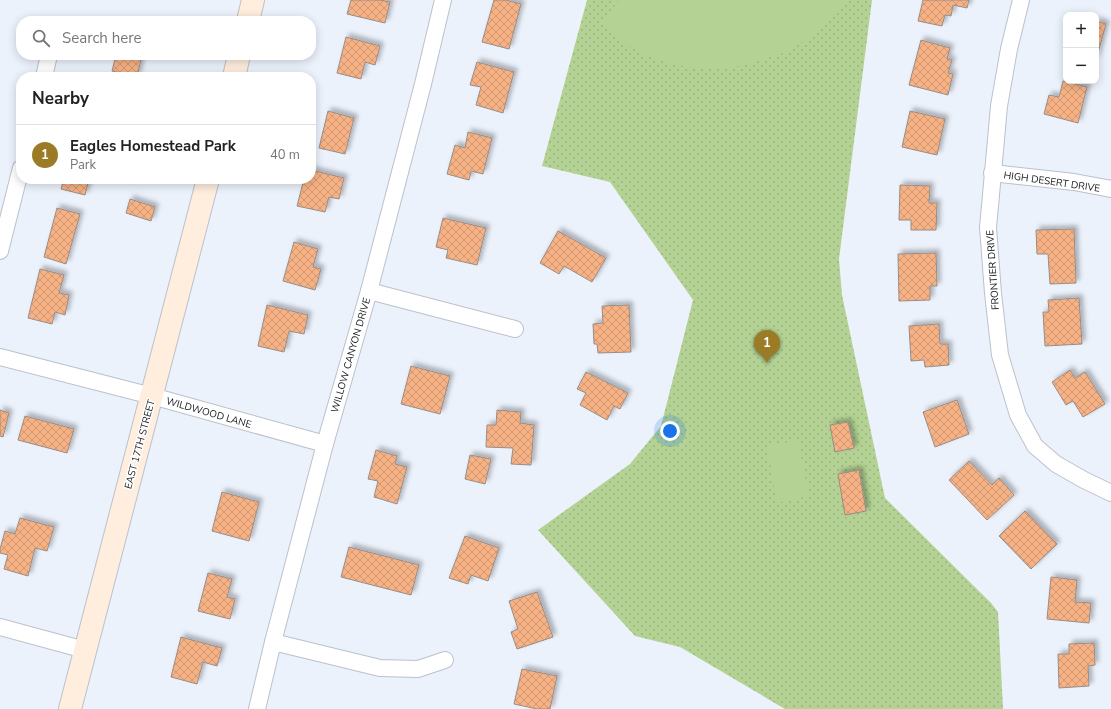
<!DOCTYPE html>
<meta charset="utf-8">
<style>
:root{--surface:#fff;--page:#f6f6f6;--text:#222;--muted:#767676;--line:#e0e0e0;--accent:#9c7b26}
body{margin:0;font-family:"Nunito Sans",sans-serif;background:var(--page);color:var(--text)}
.controls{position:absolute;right:12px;top:12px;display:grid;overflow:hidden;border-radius:8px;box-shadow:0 2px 10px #0003}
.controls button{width:36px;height:36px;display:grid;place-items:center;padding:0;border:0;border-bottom:1px solid var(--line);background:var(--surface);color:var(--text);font:20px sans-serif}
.you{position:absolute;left:670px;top:431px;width:14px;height:14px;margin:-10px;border:3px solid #fff;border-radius:50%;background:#1a73e8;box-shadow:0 0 0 6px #1a73e833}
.badge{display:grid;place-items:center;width:26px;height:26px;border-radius:50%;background:var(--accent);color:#fff;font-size:13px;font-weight:700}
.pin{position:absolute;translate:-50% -33px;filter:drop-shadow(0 1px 2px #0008)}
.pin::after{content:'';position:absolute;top:21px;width:14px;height:12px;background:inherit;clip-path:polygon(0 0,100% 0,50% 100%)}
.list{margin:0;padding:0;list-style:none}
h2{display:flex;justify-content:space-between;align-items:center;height:52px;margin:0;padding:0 16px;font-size:17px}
h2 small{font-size:13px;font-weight:400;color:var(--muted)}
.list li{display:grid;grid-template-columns:26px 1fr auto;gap:12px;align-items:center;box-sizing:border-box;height:60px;padding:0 16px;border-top:1px solid var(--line)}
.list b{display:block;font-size:15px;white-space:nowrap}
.list p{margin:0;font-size:13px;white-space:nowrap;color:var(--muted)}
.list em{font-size:13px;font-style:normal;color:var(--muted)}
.icon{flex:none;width:22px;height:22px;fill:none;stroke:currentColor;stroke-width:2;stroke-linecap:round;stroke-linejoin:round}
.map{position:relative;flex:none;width:1111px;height:709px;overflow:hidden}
.search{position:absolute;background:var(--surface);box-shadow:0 2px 10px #0003;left:16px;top:16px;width:300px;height:44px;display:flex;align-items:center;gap:10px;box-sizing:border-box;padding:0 14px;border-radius:16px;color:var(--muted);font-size:15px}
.panel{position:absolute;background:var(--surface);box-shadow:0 2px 10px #0003;left:16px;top:72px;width:300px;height:112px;border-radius:16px}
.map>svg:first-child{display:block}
</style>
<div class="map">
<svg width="1111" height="709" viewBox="0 0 1111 709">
<defs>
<pattern id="park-dots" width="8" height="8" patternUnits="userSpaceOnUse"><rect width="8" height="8" fill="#b3d293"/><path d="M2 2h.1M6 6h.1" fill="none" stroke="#99b47e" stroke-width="1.8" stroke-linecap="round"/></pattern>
<pattern id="building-cross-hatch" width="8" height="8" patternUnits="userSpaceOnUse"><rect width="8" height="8" fill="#f6b185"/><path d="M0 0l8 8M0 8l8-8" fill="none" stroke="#d29872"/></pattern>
<filter id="shadow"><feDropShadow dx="3.5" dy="-3.5" stdDeviation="2" flood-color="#0004"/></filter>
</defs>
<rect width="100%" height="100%" fill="#ecf2fc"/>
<polygon fill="url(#park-dots)" points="587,0 872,0 839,259 842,295 885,498 991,603 998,612 1003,709 785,709 680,647 635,636 538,530 630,464 661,426 693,300 610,182 542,166"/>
<g fill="#b3d293">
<polygon points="619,0 846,0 827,23 811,37 784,53 759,61 726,69 701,68 674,65 646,55 620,41 602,22"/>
<polygon points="798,440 809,496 777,503 767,446"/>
</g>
<g fill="url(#building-cross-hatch)" stroke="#978d87" filter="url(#shadow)">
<polygon points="351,0 380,0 390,2 385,23 347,14"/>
<polygon points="494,0 506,0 521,4 509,49 482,42"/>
<polygon points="923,0 969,0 967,8 953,5 951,16 945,15 942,26 918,21"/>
<polygon points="1096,21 1106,24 1096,60"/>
<polygon points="346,37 380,46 375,65 365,62 361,79 337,73"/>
<polygon points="921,40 950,48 947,59 952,60 948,73 953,74 948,95 909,85"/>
<polygon points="116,55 142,55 137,77 112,71"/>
<polygon points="477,62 514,72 503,113 476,105 481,87 470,85"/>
<polygon points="1063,81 1087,87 1078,123 1044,114 1049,95 1059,97"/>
<polygon points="328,111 354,118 345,154 319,148"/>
<polygon points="910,111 945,119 937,155 902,147"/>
<polygon points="468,132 492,138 483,174 471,171 469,180 447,174 455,145 465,148"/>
<polygon points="311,170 344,178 339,199 329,197 325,212 297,206 304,179 311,179"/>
<polygon points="64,179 89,179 85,195 61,189"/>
<polygon points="900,185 930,186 929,203 937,203 936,230 911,230 911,220 899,220"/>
<polygon points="130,199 155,207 151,221 126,213"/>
<polygon points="57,208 80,214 66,264 44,257"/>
<polygon points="443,218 486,228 477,265 446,258 448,250 436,247"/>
<polygon points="1074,229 1076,283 1050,284 1048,254 1037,254 1036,230"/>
<polygon points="558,231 606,258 592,282 564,266 559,274 540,263"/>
<polygon points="294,242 318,249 313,267 321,269 315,290 283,281"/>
<polygon points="936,253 937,286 930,286 930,300 899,301 898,254"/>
<polygon points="40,269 64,275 59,293 69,295 65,315 55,312 52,324 28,318"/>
<polygon points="1079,298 1082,344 1045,346 1043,312 1049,312 1048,300"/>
<polygon points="267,305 308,315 304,334 289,331 284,352 258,346"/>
<polygon points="629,305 631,352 598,353 597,344 594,344 593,324 603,323 602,306"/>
<polygon points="939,324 940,344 948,344 949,365 925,367 924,360 911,361 909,326"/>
<polygon points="411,366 450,376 440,414 401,404"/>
<polygon points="1070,370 1075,378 1085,372 1105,404 1083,417 1073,401 1066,405 1052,382"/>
<polygon points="586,372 628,393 620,409 614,406 607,420 580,405 586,393 577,389"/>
<polygon points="957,400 969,434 935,447 923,412"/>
<polygon points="0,410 9,413 3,437 0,436"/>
<polygon points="497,410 521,412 520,423 534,425 531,465 511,464 513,448 486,447 487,425 496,425"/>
<polygon points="25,416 74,429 67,453 18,440"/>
<polygon points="848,422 854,448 835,452 830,425"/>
<polygon points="376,450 397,456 395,464 407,467 397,504 374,497 378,481 368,479"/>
<polygon points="470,455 491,459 485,484 465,479"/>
<polygon points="969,461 992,485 999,478 1014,495 987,520 949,480"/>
<polygon points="859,470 866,511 845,515 838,474"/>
<polygon points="222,492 259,502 249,541 212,531"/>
<polygon points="1025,511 1057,544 1031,569 999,536"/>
<polygon points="20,518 54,527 47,551 35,548 28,576 4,569 8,555 0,553 0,549 5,531 15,534"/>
<polygon points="465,536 499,548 488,581 471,575 468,584 449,578"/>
<polygon points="349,547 419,565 411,595 341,577"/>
<polygon points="208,573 232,579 227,597 235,599 230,619 198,611"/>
<polygon points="1051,577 1077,580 1075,602 1091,603 1089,623 1047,619"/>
<polygon points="537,592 553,637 517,649 511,632 518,629 509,601"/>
<polygon points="181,637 222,648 217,666 203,662 197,684 171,677"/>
<polygon points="1094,643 1095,665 1088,666 1089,686 1059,688 1058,654 1069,654 1069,644"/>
<polygon points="522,669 557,676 550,709 537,709 514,704"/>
</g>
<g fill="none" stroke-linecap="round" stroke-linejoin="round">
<g stroke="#bbc1ca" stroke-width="18">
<g id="street">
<polyline points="1021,0 1009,49 999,106 990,206 988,227 993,293 1000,355 1018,415 1035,446 1056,464 1084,480 1111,493"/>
<polyline points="44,77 49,55"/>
<polyline points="992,173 1074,182 1111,189"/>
<polyline points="0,251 21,168"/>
<polyline points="369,291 515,329"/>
<polyline points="0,357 152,396 325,444"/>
<polyline points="0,627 85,650"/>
<polyline points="273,642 380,668 418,669 445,660"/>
<polyline points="257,709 273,642 325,444 369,291 423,84 443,0"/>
</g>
</g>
<g stroke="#bbc1ca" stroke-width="24">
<g id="secondary">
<polyline points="248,21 253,0"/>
<polyline points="234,77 239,55"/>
<polyline points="70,709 208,179"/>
</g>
</g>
<use href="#street" stroke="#fff" stroke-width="16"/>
<use href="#secondary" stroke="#ffeede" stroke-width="22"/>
</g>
<g text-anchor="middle" stroke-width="3" stroke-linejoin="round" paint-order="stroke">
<g font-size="10" fill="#15171b" stroke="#fff">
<text transform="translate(1052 181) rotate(8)" y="4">HIGH DESERT DRIVE</text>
<text transform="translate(992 270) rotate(-94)" y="4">FRONTIER DRIVE</text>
<text transform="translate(350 355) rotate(-74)" y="4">WILLOW CANYON DRIVE</text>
<text transform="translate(209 412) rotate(16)" y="4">WILDWOOD LANE</text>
<text transform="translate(139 444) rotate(-75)" y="4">EAST 17TH STREET</text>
</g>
</g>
</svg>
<div class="controls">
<button>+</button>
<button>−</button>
</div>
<div class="you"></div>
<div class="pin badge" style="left:767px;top:363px">1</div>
<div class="search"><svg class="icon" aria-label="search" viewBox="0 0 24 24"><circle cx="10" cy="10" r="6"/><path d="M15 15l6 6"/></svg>Search here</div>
<section class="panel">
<h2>Nearby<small></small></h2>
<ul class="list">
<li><span class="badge">1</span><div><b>Eagles Homestead Park</b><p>Park</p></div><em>40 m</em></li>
</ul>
</section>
</div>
